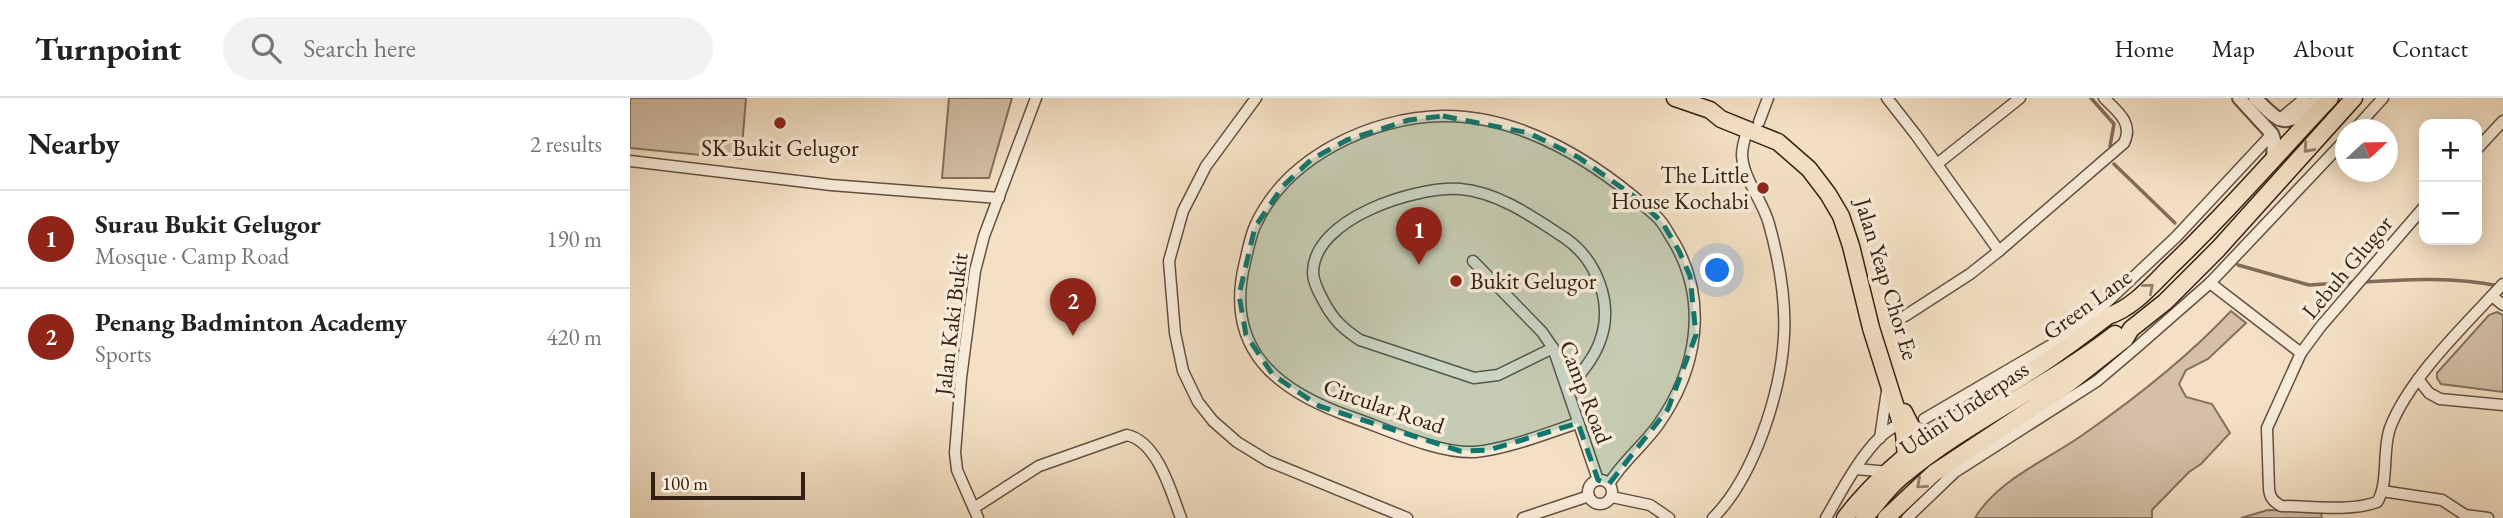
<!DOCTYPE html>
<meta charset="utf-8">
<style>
:root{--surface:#fff;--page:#f2f2f2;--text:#222;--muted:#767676;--line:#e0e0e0;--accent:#8f2418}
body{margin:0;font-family:"EB Garamond",serif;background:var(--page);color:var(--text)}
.controls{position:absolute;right:21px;top:21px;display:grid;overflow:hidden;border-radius:14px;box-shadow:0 4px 18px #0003}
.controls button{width:63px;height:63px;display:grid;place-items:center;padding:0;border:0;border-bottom:2px solid var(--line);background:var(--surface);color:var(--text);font:35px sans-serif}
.compass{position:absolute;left:1705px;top:21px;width:63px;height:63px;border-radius:50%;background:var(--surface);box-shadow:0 4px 18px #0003;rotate:68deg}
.scale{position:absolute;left:21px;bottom:18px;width:154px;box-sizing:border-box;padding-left:7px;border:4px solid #342013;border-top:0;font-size:19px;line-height:24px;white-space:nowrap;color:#342013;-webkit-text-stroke:5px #f8ecd9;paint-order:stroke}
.you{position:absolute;left:1088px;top:173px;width:24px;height:24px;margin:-18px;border:5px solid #fff;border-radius:50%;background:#1a73e8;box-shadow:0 0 0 10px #1a73e833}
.badge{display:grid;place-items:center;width:46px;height:46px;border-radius:50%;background:var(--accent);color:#fff;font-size:23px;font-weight:700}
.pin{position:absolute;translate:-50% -58px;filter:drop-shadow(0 2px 4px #0008)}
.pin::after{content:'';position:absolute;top:37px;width:24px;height:21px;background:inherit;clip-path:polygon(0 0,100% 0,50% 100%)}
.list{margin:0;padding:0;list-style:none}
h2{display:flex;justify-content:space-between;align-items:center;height:91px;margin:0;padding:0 28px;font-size:30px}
h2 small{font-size:23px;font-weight:400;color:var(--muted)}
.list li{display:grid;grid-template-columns:46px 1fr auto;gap:21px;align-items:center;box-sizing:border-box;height:98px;padding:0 28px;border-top:2px solid var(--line)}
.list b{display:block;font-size:26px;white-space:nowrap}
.list p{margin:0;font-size:23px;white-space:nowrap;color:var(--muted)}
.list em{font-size:23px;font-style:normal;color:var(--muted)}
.icon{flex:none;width:38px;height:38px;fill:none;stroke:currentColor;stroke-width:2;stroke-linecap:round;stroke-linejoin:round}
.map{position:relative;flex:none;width:1873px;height:420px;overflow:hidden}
header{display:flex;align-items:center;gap:42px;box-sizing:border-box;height:98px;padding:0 35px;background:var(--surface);border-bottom:2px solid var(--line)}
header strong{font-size:33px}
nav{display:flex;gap:38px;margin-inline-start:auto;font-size:24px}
.search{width:490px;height:63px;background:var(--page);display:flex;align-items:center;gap:18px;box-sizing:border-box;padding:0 24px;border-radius:38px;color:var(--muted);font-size:26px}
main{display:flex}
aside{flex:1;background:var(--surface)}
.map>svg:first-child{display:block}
</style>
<header>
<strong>Turnpoint</strong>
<div class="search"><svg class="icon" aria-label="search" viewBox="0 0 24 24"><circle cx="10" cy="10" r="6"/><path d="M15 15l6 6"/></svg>Search here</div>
<nav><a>Home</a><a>Map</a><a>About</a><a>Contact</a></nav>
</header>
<main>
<aside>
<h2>Nearby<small>2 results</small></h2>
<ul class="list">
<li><span class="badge">1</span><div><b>Surau Bukit Gelugor</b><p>Mosque · Camp Road</p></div><em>190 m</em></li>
<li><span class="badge">2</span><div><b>Penang Badminton Academy</b><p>Sports</p></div><em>420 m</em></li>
</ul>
</aside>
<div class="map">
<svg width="1873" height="420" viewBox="0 0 1873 420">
<rect width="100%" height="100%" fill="#f4e1c5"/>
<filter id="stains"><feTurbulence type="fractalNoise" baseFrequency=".00286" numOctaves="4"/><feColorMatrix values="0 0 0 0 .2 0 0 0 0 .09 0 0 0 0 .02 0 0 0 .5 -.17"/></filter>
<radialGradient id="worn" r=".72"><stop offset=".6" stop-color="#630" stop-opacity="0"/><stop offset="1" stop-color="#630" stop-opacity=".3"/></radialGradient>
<g fill="#d3c0a7" stroke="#84705d" stroke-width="2">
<polygon points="0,0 116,0 111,61 0,50"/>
<polygon points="319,0 382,0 359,80 312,80"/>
<path d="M1601,213L1616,225L1578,261L1556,272L1549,286L1556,299L1582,306L1600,335L1571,366L1559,374L1522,412V420H1345C1367,382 1419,361 1454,336C1507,299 1557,260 1601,213Z"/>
<polygon points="1867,214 1873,217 1873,294 1811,286 1807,280 1807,275 1859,217"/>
<polygon points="1638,412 1691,414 1692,420 1611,420"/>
</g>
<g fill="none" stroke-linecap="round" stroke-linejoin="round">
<g stroke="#806c59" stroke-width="3.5">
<polyline points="1461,0 1484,26 1480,48"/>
<polyline points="1484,66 1545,125"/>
<polyline points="1608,167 1679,187 1726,184"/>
<path d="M1734,184C1779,181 1824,179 1869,188"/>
</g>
<g stroke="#645040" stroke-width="13">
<g id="minor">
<polyline points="626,0 576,68 553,113 539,163 545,235 553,273 568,304 583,323 607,344 638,363 777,420"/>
<polyline points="1257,0 1286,37 1369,153"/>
<polyline points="1649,22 1675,0"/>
<polyline points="1129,24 1138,0"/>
<polyline points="1724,32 1753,0"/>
<polyline points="1847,51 1873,23"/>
<polyline points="0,63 201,87 369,100"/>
<polyline points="1307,66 1390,0"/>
<path d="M1794,109L1691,228L1671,255L1637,330L1639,391C1640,400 1643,403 1651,408C1678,408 1721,414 1747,404C1759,387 1752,352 1760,330C1779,280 1836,226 1873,186"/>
<polyline points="843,163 912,234 923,250 968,382"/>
<polyline points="1580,185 1671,255"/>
<polyline points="1862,198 1873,207"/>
<path d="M1275,218L1340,176L1369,153L1494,45C1504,25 1487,13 1474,0"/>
<path d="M923,250L868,277L844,280L730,242C713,231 703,221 694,204C689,195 683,184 683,174C684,120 786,88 830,91C868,94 903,119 935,140C967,162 984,206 970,243C964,261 949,277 938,292"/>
<polyline points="1788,281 1799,295 1810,301 1873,307"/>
<polyline points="1294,321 1433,240 1460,220 1546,139 1642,36"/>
<path d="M948,325C917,335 878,351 845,354C808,356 759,332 724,320C648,294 593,252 615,164C618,152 620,139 625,128C656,59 741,19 813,18C893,17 969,66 1026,118C1034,125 1038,135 1044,144C1079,204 1067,272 1028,327C1013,348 992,364 979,386"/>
<polyline points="1250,340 1257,293"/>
<polyline points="1226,371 1259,374"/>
<circle cx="970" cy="394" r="12"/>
<polyline points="1752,393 1812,402 1835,417 1858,420"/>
<polyline points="982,399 1020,407 1039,420"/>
<path d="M344,410L409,368L497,337C528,344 541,394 551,420"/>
<polyline points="348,420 327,372 325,355 331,280 345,173 354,138 406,0"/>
<polyline points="893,420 959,398"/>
<path d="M1083,420C1124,379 1151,295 1154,238C1156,201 1149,162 1139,126C1133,103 1113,81 1112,57C1112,48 1115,39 1118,30"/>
<path d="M1196,420C1210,396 1243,331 1271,327"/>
<polyline points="1277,420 1325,374 1467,283 1507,249 1580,185 1716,41"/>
</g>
</g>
<g stroke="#645040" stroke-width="16">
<g id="tertiary">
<polyline points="1609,0 1642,36 1644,42 1643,61"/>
<path d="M1625,0C1644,17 1651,33 1675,13C1681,8 1685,3 1693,0"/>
</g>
</g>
<g stroke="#342013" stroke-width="19">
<g id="primary">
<polyline points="1045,0 1080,12 1091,21 1148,44 1179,71 1198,96 1211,118 1221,148 1241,230 1274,335 1276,360"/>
<polyline points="1274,314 1282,330 1301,338"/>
</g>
</g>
<g stroke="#342013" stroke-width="19">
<g id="trunk">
<path d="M1215,420C1265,354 1340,312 1409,268C1433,252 1456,235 1478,218C1503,210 1523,186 1541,168C1597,115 1647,56 1700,0"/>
<path d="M1234,420C1246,407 1257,391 1270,380C1336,324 1417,289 1485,236"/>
<polyline points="1256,420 1304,375 1434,289 1495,241 1501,231 1535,204 1588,151 1724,0"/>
</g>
</g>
<use href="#minor" stroke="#f8ecd9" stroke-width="10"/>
<use href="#tertiary" stroke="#f8ecd9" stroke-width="12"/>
<use href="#primary" stroke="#f4e1c5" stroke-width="16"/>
<use href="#trunk" stroke="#f4e1c5" stroke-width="16"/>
</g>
<defs><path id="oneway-chevron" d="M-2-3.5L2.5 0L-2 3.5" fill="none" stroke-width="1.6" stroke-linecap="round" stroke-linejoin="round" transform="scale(1.75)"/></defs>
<g stroke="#94806c">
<use href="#oneway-chevron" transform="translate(1678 50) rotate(132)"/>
<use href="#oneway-chevron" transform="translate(1519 190) rotate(-41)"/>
<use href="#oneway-chevron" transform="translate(1291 386) rotate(139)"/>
</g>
<path fill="#0f766e" fill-opacity="0.2" stroke="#0f766e" stroke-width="5" stroke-dasharray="14 9" stroke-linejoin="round" d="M813,18L899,35L948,59L1005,99L1032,124L1049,153L1060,178L1066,237L1038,311L979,386L968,382L948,325L859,352L830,353L689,308L643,277L616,237L609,197L625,129L653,88L682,61L717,42L779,22Z"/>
<g fill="#8f2418" stroke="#f8ecd9" stroke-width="2.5">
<circle cx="150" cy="25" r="7"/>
<circle cx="1133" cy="90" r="7"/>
<circle cx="826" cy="183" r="7"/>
</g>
<g text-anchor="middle" stroke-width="7" stroke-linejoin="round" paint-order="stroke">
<g font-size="23" fill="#342013" stroke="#f8ecd9">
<text x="150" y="58">SK Bukit Gelugor</text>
<text x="1119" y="85" text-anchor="end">The Little<tspan x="1119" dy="26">House Kochabi</tspan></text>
<text x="840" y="191" text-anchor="start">Bukit Gelugor</text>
</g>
<g font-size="23" fill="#342013" stroke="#f8ecd9">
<text transform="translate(1717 169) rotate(-50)" y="8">Lebuh Glugor</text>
<text transform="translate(1257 181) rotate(73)" y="8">Jalan Yeap Chor Ee</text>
<text transform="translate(1457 206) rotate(-36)" y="8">Green Lane</text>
<text transform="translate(321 226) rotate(-83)" y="8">Jalan Kaki Bukit</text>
<text transform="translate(956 294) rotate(69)" y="8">Camp Road</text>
<text transform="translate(754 308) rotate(19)" y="8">Circular Road</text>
<text transform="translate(1334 310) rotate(-34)" y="8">Udini Underpass</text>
</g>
</g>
<rect width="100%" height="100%" filter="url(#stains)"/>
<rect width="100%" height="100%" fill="url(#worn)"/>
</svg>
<div class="controls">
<button>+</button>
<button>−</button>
</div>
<svg class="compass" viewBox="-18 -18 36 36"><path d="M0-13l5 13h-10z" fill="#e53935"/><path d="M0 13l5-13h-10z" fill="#767676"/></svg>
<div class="scale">100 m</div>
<div class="you"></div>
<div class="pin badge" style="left:789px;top:167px">1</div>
<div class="pin badge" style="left:443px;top:238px">2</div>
</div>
</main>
